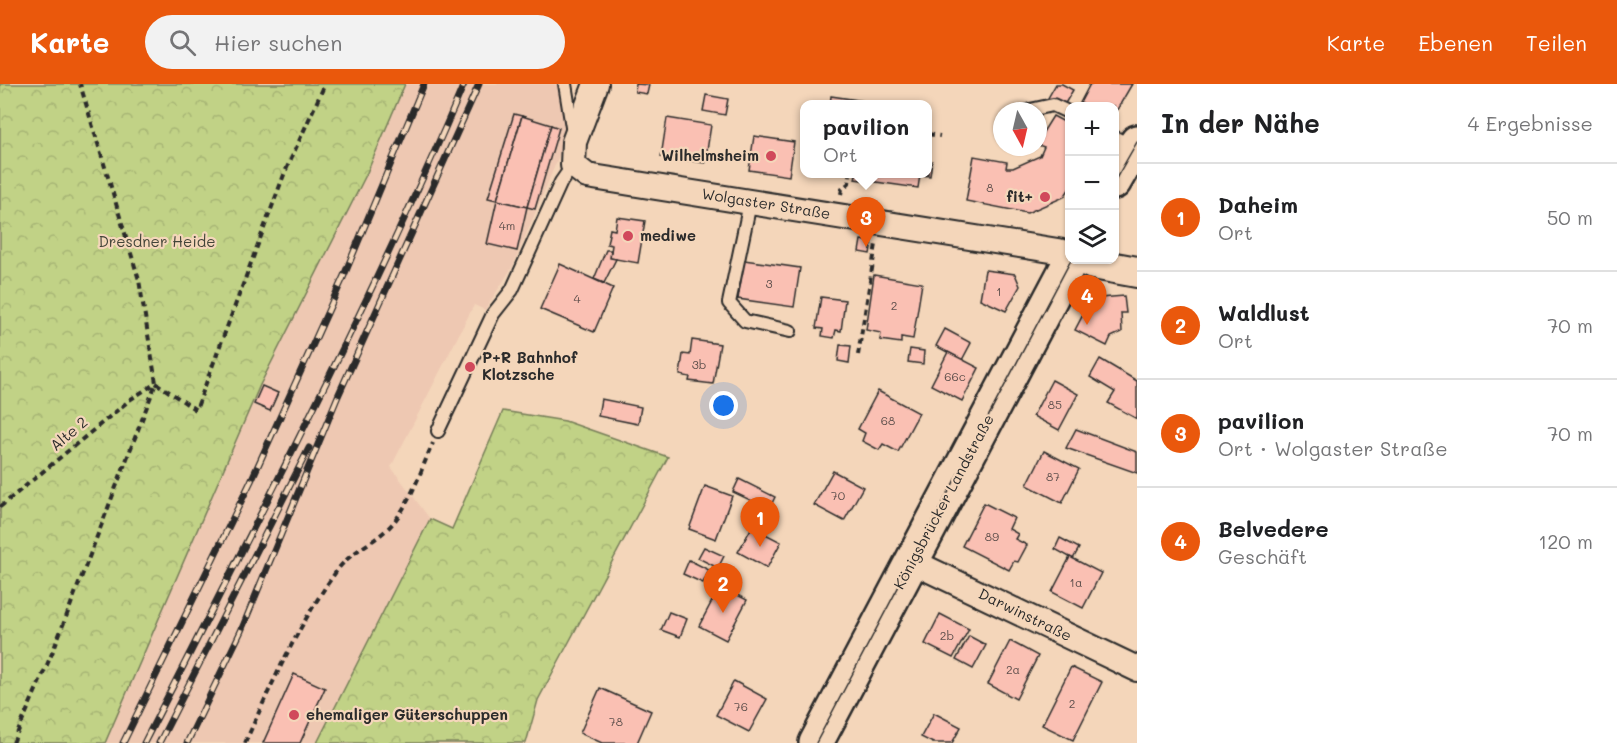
<!DOCTYPE html>
<html lang="de">
<meta charset="utf-8">
<style>
:root{--surface:#fff;--page:#f2f2f2;--text:#202124;--muted:#757577;--line:#e0e0e0;--accent:#ea580c}
body{margin:0;font-family:Mali,sans-serif;background:var(--page);color:var(--text)}
.controls{position:absolute;right:18px;top:18px;display:grid;overflow:hidden;border-radius:12px;box-shadow:0 2px 4px #0004}
.controls button{width:54px;height:54px;display:grid;place-items:center;padding:0;border:0;border-bottom:2px solid var(--line);background:var(--surface);color:var(--text);font:30px sans-serif}
.compass{position:absolute;left:993px;top:18px;width:54px;height:54px;border-radius:50%;background:var(--surface);box-shadow:0 2px 4px #0004;rotate:172deg}
.you{position:absolute;left:724px;top:322px;width:21px;height:21px;margin:-15px;border:4px solid #fff;border-radius:50%;background:#1a73e8;box-shadow:0 0 0 9px #1a73e833}
.badge{display:grid;place-items:center;width:39px;height:39px;border-radius:50%;background:var(--accent);color:#fff;font-size:20px;font-weight:700}
.pin{position:absolute;translate:-50% -50px;filter:drop-shadow(0 2px 3px #0008)}
.pin::after{content:'';position:absolute;top:32px;width:21px;height:18px;background:inherit;clip-path:polygon(0 0,100% 0,50% 100%)}
.popup{position:absolute;left:800px;top:16px;width:132px;height:78px;box-sizing:border-box;display:grid;place-content:center;border-radius:12px;background:var(--surface);filter:drop-shadow(0 2px 4px #0005);font-size:20px;white-space:nowrap;color:var(--muted)}
.popup b{font-size:22px;color:var(--text)}
.popup::after{content:'';position:absolute;left:50%;top:100%;margin-left:-12px;border:12px solid transparent;border-top-color:var(--surface)}
.list{margin:0;padding:0;list-style:none}
h2{display:flex;justify-content:space-between;align-items:center;height:78px;margin:0;padding:0 24px;font-size:26px}
h2 small{font-size:20px;font-weight:400;color:var(--muted)}
.list li{display:grid;grid-template-columns:39px 1fr auto;gap:18px;align-items:center;box-sizing:border-box;height:108px;padding:0 24px;border-top:2px solid var(--line)}
.list b{display:block;font-size:22px;white-space:nowrap}
.list p{margin:0;font-size:20px;white-space:nowrap;color:var(--muted)}
.list em{font-size:20px;font-style:normal;color:var(--muted)}
.icon{flex:none;width:33px;height:33px;fill:none;stroke:currentColor;stroke-width:2;stroke-linecap:round;stroke-linejoin:round}
.map{position:relative;flex:none;width:1137px;height:659px;overflow:hidden}
header{display:flex;align-items:center;gap:36px;box-sizing:border-box;height:84px;padding:0 30px;background:var(--accent);color:#fff}
header strong{font-size:28px}
nav{display:flex;gap:33px;margin-inline-start:auto;font-size:21px}
.search{width:420px;height:54px;background:var(--page);display:flex;align-items:center;gap:15px;box-sizing:border-box;padding:0 21px;border-radius:33px;color:var(--muted);font-size:22px}
main{display:flex}
aside{flex:1;background:var(--surface)}
.map>svg:first-child{display:block}
</style>
<header>
<strong>Karte</strong>
<div class="search"><svg class="icon" aria-label="search" viewBox="0 0 24 24"><circle cx="10" cy="10" r="6"/><path d="M15 15l6 6"/></svg>Hier suchen</div>
<nav><a>Karte</a><a>Ebenen</a><a>Teilen</a></nav>
</header>
<main>
<div class="map">
<svg width="1137" height="659" viewBox="0 0 1137 659">
<defs>
<pattern id="forest-crowns" width="20" height="18" patternUnits="userSpaceOnUse" patternTransform="scale(1.5)"><rect width="20" height="18" fill="#c1d286"/><path d="M2 6a3 3 0 1 1 6 0M12 15a3 3 0 1 1 6 0" fill="none" stroke="#a6b474"/></pattern>
</defs>
<rect width="100%" height="100%" fill="#f4d6ba"/>
<filter id="ink" filterUnits="userSpaceOnUse"><feTurbulence type="fractalNoise" baseFrequency=".0167" numOctaves="2"/><feDisplacementMap in="SourceGraphic" scale="12" xChannelSelector="R" yChannelSelector="G"/><feConvolveMatrix kernelMatrix="1 2 1 2 8 2 1 2 1" color-interpolation-filters="sRGB"/></filter>
<g filter="url(#ink)">
<polygon fill="#eec8b2" points="405,0 562,0 568,50 513,182 485,226 474,221 391,383 430,435 317,659 105,659 260,301 366,91"/>
<g fill="url(#forest-crowns)" stroke="#767e58" stroke-width="1.5">
<polygon points="0,0 405,0 366,91 260,301 105,659 0,659"/>
<polygon points="503,327 565,337 668,373 538,616 526,659 317,659 430,435 452,445"/>
</g>
<g fill="#fac0b3" stroke="#2b2b2b" stroke-width="1.5">
<polygon points="636,0 649,1 647,10 635,8"/>
<polygon points="1056,0 1062,0 1073,6 1063,23 1048,14"/>
<polygon points="1090,0 1132,0 1114,31 1114,22 1086,22 1080,19"/>
<polygon points="706,11 728,15 725,31 703,27"/>
<polygon points="831,12 871,18 871,21 830,21"/>
<polygon points="514,30 522,32 497,116 488,114"/>
<polygon points="522,32 551,41 527,123 497,116"/>
<polygon points="1053,32 1070,41 1070,104 1064,113 1027,129 966,117 974,72 1007,78 1006,84 1013,84 1040,72 1044,63 1038,61 1038,56"/>
<polygon points="667,34 711,41 705,79 661,73"/>
<polygon points="551,41 559,44 535,125 527,123"/>
<polygon points="754,52 794,58 789,92 749,86"/>
<polygon points="928,76 932,77 930,92 920,91 918,104 855,95 856,90 928,90"/>
<polygon points="497,116 527,123 517,167 487,160"/>
<polygon points="617,133 645,137 638,179 610,174 612,161 607,160 610,145 615,146"/>
<polygon points="861,156 872,158 870,170 859,168"/>
<polygon points="606,166 611,166 610,174 616,175 604,199 594,195"/>
<polygon points="744,176 800,184 794,223 738,215"/>
<polygon points="560,180 613,204 594,248 540,225"/>
<polygon points="985,186 1015,190 1020,202 1006,227 980,215"/>
<polygon points="874,191 922,199 913,255 901,253 901,259 880,256 881,249 866,246"/>
<polygon points="1124,212 1126,229 1121,229 1122,248 1111,253 1107,262 1075,246 1086,225 1100,214"/>
<polygon points="821,213 845,216 841,247 836,246 834,254 822,252 823,245 816,244"/>
<polygon points="945,245 971,259 962,276 936,262"/>
<polygon points="692,256 720,260 713,300 689,297 690,293 680,291 683,270 690,271"/>
<polygon points="840,261 851,262 849,279 838,277"/>
<polygon points="910,265 924,267 923,280 908,278"/>
<polygon points="948,268 979,284 962,317 931,301"/>
<polygon points="1100,275 1137,297 1137,335 1108,319 1115,308 1090,293"/>
<polygon points="1052,296 1078,310 1059,346 1033,332"/>
<polygon points="262,302 278,309 270,327 254,320"/>
<polygon points="878,307 919,329 898,368 883,360 879,366 862,357 865,349 858,345"/>
<polygon points="601,315 641,323 638,340 598,332"/>
<polygon points="1076,345 1137,368 1137,389 1066,364"/>
<polygon points="1044,367 1079,385 1062,419 1027,401"/>
<polygon points="833,387 863,403 844,437 814,421"/>
<polygon points="739,395 775,413 769,425 733,408"/>
<polygon points="705,402 732,412 716,455 689,445"/>
<polygon points="984,419 1014,434 1009,445 1018,450 1015,455 1027,461 1018,478 1014,477 1009,486 962,462"/>
<polygon points="752,443 781,458 767,484 738,468"/>
<polygon points="1060,454 1079,464 1073,475 1055,465"/>
<polygon points="704,463 724,472 718,484 698,474"/>
<polygon points="1070,473 1101,489 1083,524 1052,508"/>
<polygon points="689,476 709,486 703,499 683,490"/>
<polygon points="720,502 747,516 726,556 699,542"/>
<polygon points="669,528 687,535 680,553 661,546"/>
<polygon points="940,530 969,545 953,574 925,560"/>
<polygon points="969,552 986,561 973,585 956,576"/>
<polygon points="1010,557 1038,572 1016,615 988,600"/>
<polygon points="1071,583 1102,598 1073,656 1042,641"/>
<polygon points="294,590 325,604 300,659 263,659"/>
<polygon points="734,597 767,615 749,648 716,631"/>
<polygon points="600,604 651,627 637,659 602,659 580,649"/>
<polygon points="934,629 961,643 952,659 933,659 921,653"/>
</g>
<g fill="none" stroke-linecap="round" stroke-linejoin="round">
<g stroke="#2b2b2b" stroke-width="16">
<g id="service">
<polyline points="565,0 573,49"/>
<polyline points="1030,26 1053,21 1070,29"/>
<polyline points="1114,53 1133,63"/>
<polyline points="750,119 729,219 745,237 790,247"/>
<polyline points="438,347 493,230 512,206 561,98 573,81"/>
</g>
</g>
<g stroke="#2b2b2b" stroke-width="28">
<g id="minor">
<polyline points="596,0 574,58 573,81 587,92 1070,169"/>
<polyline points="913,478 1137,585"/>
</g>
</g>
<g stroke="#2b2b2b" stroke-width="34">
<polyline id="tertiary" points="1085,176 1093,180 1137,188"/>
</g>
<g stroke="#2b2b2b" stroke-width="38">
<g id="secondary">
<polyline points="1114,98 1137,58"/>
<polyline points="816,659 1071,176"/>
</g>
</g>
<g stroke="#2b2b2b" stroke-width="4" stroke-dasharray="6 4.5" stroke-linecap="butt">
<polyline points="928,50 940,52"/>
<polyline points="841,110 842,105 849,99 850,91"/>
<polyline points="858,271 876,160"/>
<polyline points="156,299 196,326 285,88 325,0"/>
<polyline points="0,423 131,315 156,299"/>
<polyline points="13,659 53,567 156,299 139,196 80,0"/>
<path d="M245,659C272,599 299,539 338,485C351,468 369,461 384,448C409,427 420,387 433,359"/>
</g>
<use href="#service" stroke="#f4d6ba" stroke-width="12"/>
<use href="#minor" stroke="#f4d6ba" stroke-width="24"/>
<use href="#tertiary" stroke="#f4d6ba" stroke-width="30"/>
<use href="#secondary" stroke="#f4d6ba" stroke-width="33"/>
<g stroke="#2b2b2b" stroke-width="1.5">
<polyline points="1114,98 1137,58"/>
<polyline points="816,659 1071,176"/>
</g>
<g stroke="#2b2b2b" stroke-width="7">
<g id="rail">
<polyline points="123,659 251,397 343,194 424,0"/>
<path d="M144,659C255,441 368,225 464,0"/>
<polyline points="159,659 309,364"/>
<polyline points="187,659 241,547 338,312 479,0"/>
</g>
</g>
<use href="#rail" stroke="#f4d6ba" stroke-width="4.5" stroke-dasharray="14" stroke-linecap="butt"/>
</g>
</g>
<g fill="#d1495b" stroke="#f4d6ba" stroke-width="2">
<circle cx="771" cy="72" r="6"/>
<circle cx="1045" cy="113" r="6"/>
<circle cx="628" cy="152" r="6"/>
<circle cx="470" cy="283" r="6"/>
<circle cx="294" cy="631" r="6"/>
</g>
<g text-anchor="middle" stroke-width="4.5" stroke-linejoin="round" paint-order="stroke">
<g font-size="12" fill="#5f504d">
<text x="990" y="108">8</text>
<text x="507" y="146">4m</text>
<text x="769" y="204">3</text>
<text x="999" y="212">1</text>
<text x="577" y="219">4</text>
<text x="894" y="226">2</text>
<text x="699" y="285">3b</text>
<text x="955" y="297">66c</text>
<text x="1055" y="325">85</text>
<text x="888" y="341">68</text>
<text x="1053" y="397">87</text>
<text x="838" y="416">70</text>
<text x="992" y="457">89</text>
<text x="1076" y="503">1a</text>
<text x="947" y="556">2b</text>
<text x="1013" y="590">2a</text>
<text x="1072" y="624">2</text>
<text x="741" y="627">76</text>
<text x="616" y="642">78</text>
</g>
<g font-size="15" font-weight="bold" fill="#2b2b2b" stroke="#f4d6ba" text-anchor="start">
<text x="759" y="77" text-anchor="end">Wilhelmsheim</text>
<text x="1033" y="118" text-anchor="end">fit+</text>
<text x="640" y="157">mediwe</text>
<text x="482" y="279">P+R Bahnhof<tspan x="482" dy="17">Klotzsche</tspan></text>
<text x="306" y="636">ehemaliger Güterschuppen</text>
</g>
<g font-size="15" fill="#2b2b2b" stroke="#f4d6ba">
<text transform="translate(766 120) rotate(9)" y="5">Wolgaster Straße</text>
<text transform="translate(69 350) rotate(-40)" y="5">Alte 2</text>
<text transform="translate(944 418) rotate(-62)" y="5">Königsbrücker Landstraße</text>
<text transform="translate(1025 531) rotate(26)" y="5">Darwinstraße</text>
</g>
<g font-size="15" fill="#424439" stroke="#f4d6ba">
<text x="157" y="163">Dresdner Heide</text>
</g>
</g>
</svg>
<div class="controls">
<button>+</button>
<button>−</button>
<button><svg class="icon" aria-label="layers" viewBox="0 0 24 24"><path d="M12 4l9 5-9 5-9-5zM3 14l9 5 9-5"/></svg></button>
</div>
<svg class="compass" viewBox="-18 -18 36 36"><path d="M0-13l5 13h-10z" fill="#e53935"/><path d="M0 13l5-13h-10z" fill="#757577"/></svg>
<div class="you"></div>
<div class="pin badge" style="left:760px;top:463px">1</div>
<div class="pin badge" style="left:723px;top:529px">2</div>
<div class="pin badge" style="left:866px;top:163px">3</div>
<div class="popup"><b>pavilion</b>Ort</div>
<div class="pin badge" style="left:1087px;top:241px">4</div>
</div>
<aside>
<h2>In der Nähe<small>4 Ergebnisse</small></h2>
<ul class="list">
<li><span class="badge">1</span><div><b>Daheim</b><p>Ort</p></div><em>50 m</em></li>
<li><span class="badge">2</span><div><b>Waldlust</b><p>Ort</p></div><em>70 m</em></li>
<li><span class="badge">3</span><div><b>pavilion</b><p>Ort · Wolgaster Straße</p></div><em>70 m</em></li>
<li><span class="badge">4</span><div><b>Belvedere</b><p>Geschäft</p></div><em>120 m</em></li>
</ul>
</aside>
</main>
